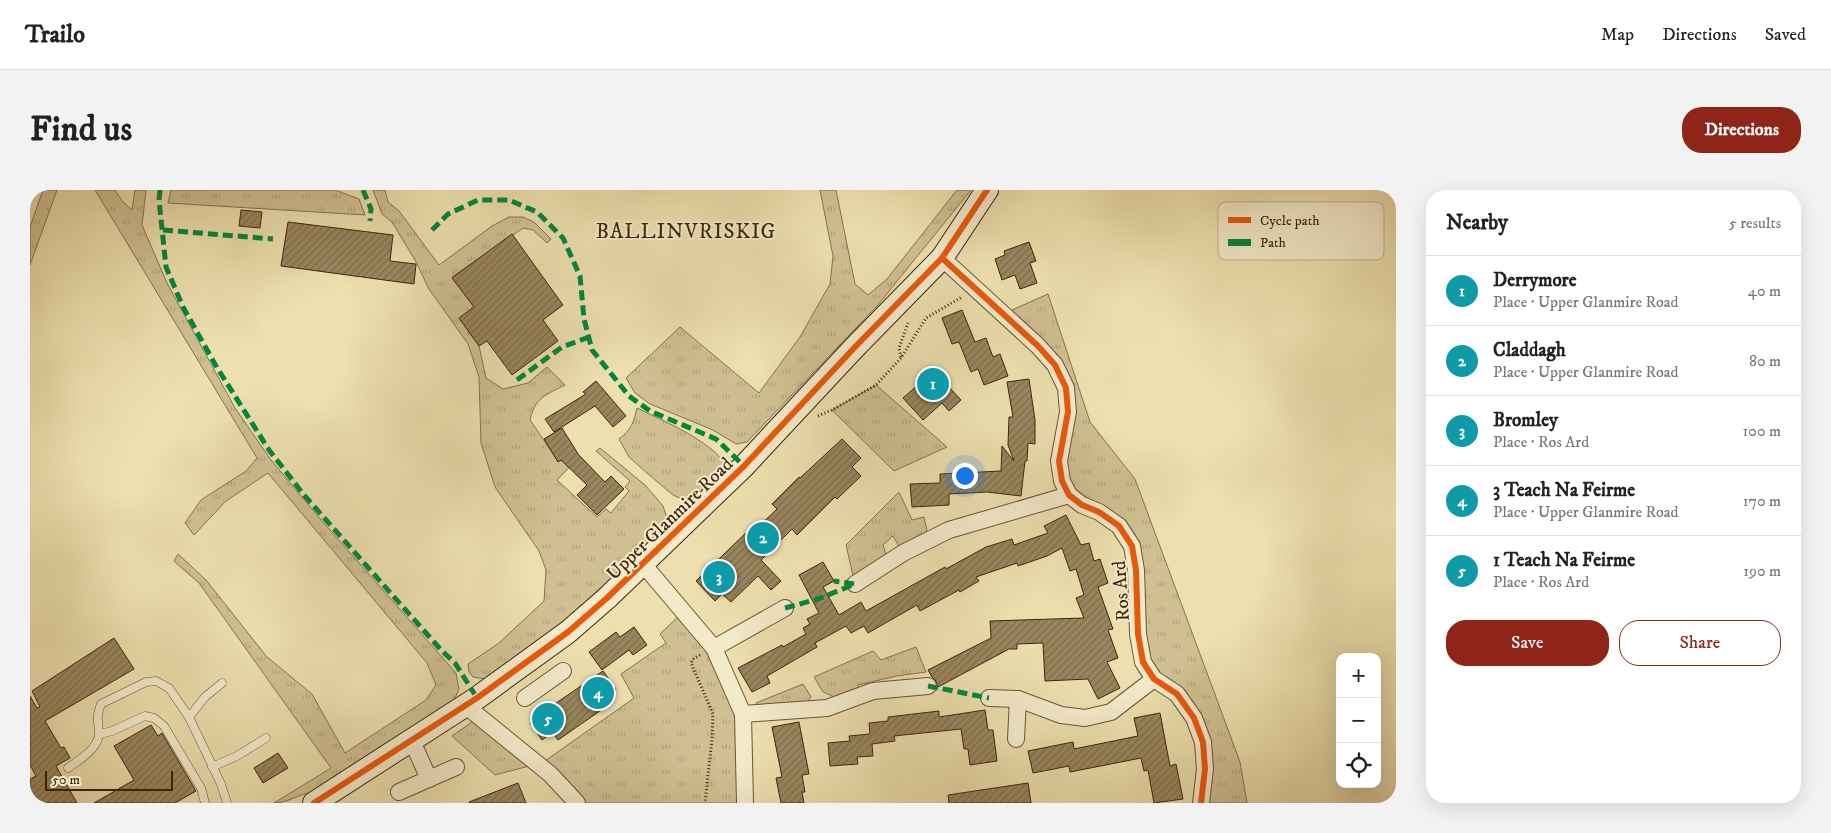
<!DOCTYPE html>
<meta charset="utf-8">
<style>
:root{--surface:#fff;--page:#f2f2f2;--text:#222;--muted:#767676;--line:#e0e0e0;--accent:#8f2418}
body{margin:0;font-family:"IM FELL DW Pica",serif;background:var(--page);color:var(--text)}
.controls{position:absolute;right:15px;bottom:15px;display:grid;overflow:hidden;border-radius:10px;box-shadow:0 5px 20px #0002}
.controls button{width:45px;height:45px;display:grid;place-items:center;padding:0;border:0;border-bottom:1px solid var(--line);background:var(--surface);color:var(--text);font:25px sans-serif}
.scale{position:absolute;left:15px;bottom:12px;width:128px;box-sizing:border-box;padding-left:5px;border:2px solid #3e250a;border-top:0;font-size:14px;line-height:18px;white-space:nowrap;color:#3e250a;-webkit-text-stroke:4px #f3eaca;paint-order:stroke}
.you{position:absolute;left:934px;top:285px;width:18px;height:18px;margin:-12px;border:4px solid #fff;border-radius:50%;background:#1a73e8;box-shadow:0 0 0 8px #1a73e833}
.badge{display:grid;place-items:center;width:32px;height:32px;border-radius:50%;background:var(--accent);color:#fff;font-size:16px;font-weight:700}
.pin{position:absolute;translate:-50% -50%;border:2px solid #fff;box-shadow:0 1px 5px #0006}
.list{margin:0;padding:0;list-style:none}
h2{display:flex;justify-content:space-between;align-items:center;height:65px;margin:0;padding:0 20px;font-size:21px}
h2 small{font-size:16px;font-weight:400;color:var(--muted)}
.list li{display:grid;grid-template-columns:32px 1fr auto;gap:15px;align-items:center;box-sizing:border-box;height:70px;padding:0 20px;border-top:1px solid var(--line)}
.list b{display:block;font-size:19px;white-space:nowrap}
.list p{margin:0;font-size:16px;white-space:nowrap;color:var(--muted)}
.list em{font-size:16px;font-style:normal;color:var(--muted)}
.actions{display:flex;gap:10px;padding:15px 20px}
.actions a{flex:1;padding:11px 0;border:1px solid var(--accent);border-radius:20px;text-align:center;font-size:18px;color:var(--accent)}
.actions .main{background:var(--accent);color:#fff}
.icon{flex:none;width:28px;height:28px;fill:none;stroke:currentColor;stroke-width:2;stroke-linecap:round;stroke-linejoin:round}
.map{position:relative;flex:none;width:1366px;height:613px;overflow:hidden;border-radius:20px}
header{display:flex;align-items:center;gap:30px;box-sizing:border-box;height:70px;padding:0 25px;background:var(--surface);border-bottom:1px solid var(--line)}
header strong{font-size:24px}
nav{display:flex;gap:28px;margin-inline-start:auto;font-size:18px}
.intro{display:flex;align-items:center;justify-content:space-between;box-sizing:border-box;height:120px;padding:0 30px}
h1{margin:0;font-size:35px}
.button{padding:12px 22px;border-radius:20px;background:var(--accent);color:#fff;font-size:18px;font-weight:700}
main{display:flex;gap:30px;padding:0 30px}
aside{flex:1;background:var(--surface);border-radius:20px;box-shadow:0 5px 20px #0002}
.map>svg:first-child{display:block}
</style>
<header>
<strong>Trailo</strong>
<nav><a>Map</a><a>Directions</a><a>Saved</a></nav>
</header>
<div class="intro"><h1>Find us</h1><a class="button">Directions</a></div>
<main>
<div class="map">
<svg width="1366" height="613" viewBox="0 0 1366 613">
<defs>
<pattern id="grass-tufts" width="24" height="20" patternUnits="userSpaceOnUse" patternTransform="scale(1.25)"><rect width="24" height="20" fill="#cfbf92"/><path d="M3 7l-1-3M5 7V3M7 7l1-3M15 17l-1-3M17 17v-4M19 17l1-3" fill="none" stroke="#b3a47d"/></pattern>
<pattern id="building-hatch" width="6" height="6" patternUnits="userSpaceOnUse" patternTransform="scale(1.25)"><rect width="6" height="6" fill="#99865f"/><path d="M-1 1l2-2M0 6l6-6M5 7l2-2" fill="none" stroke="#7e6d4d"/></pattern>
</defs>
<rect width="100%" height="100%" fill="#eddfae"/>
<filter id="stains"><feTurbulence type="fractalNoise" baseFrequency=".004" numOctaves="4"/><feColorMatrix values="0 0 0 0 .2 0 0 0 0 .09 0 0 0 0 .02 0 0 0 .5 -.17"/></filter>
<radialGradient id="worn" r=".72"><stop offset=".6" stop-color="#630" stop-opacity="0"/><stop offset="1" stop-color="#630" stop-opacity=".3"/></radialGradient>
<g fill="url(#grass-tufts)" stroke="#86724e">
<polygon points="13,0 27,0 0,75 0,37"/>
<path d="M65,0H85L92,11L102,20L105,0H116L112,35L137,93L205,218L241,270L293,332L426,483L429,499L424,510L279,603C265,606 257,613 244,613L301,578L169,393L144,371L148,364L176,390L237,467L282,504L315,563L396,510L406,495L397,473L238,283L196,311L164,345L155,333L171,310L216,281L227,268Z"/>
<polygon points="141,0 305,0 329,9 335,25 138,13"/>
<path d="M343,0H355L358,12L369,21L409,75L462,36L479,27H493L504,32L521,49L517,53L503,40L493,38L422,87L444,117L429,128L449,156L456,188L473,199L498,193L517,177L535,195C516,205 505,207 500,230L528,271L546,261L549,267L527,290L567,327L576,319L581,323L599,301L595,297L600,291L566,261L570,258L615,295L633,316L640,337L520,443L455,489L443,487L439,482L438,474L469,453L514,411L516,380L509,361L465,297L451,253L449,187L438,154L399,99L385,70L362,32L352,24Z"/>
<polygon points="790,0 806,0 825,94 838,105 857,89 927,0 941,0 847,116 717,252 706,254 683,240 620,214 605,203 596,188 650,137 729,203 770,147 800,94 803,66"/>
<polygon points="1018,104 1060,232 1105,289 1210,572 1217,613 1171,613 1170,543 1113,472 1102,358 1043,302 1034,271 1040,197 980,121"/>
<polygon points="846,195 917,257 864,281 802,220"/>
<path d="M607,218C632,230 681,251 695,274L661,313L643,305L617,283L599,267L589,249C601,240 604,232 607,218Z"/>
<polygon points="869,302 882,330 894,327 899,350 873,363 863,346 853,355 859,373 825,394 816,355"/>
<polygon points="650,425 680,466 707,529 710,613 554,613 515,571 604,508 591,484 636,453 630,444"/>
<polygon points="886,457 896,482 867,486 828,495 827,502 809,509 793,502 784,487 843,461 851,470"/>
<polygon points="773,494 781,507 776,515 728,518 726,513"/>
<polygon points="445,530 503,575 465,585 422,546"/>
</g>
<g fill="url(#building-hatch)" stroke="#3e250a">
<polygon points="211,20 232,22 230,38 209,36"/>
<polygon points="258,32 363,45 360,71 386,74 384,94 251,76"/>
<polygon points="482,44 533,115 513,130 528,151 482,185 457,151 449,156 429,128 444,117 422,88"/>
<polygon points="999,52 1006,71 1000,73 1007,93 990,99 985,85 972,90 965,69 975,65 974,61"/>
<polygon points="932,120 945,152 956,148 963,167 970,164 978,186 954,195 948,179 941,182 929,152 922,154 912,128"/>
<polygon points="904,181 931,210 919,221 912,213 893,230 873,208"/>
<polygon points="999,189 1005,230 1005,254 998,253 997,271 995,271 991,306 957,302 919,304 919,315 882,317 880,294 910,293 910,284 971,281 972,256 984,271 978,255 979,227 983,227 977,192"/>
<polygon points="566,191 596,226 583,237 565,216 524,242 515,229 556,204 553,202"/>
<polygon points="532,238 548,264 575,292 581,286 594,299 567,325 547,305 557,295 531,270 528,272 514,249"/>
<polygon points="812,249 831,268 822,277 831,286 807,309 805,307 767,345 762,339 731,370 751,391 741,400 728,386 701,412 692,404 685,411 666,391 721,338 724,341 747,319 742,314 769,287 770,288"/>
<polygon points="1036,325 1051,355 1059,353 1064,371 1070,369 1078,393 1068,397 1083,439 1078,440 1088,468 1077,472 1090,498 1068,509 1058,489 1015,491 1013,453 987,454 987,459 979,459 908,497 906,491 902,487 898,480 961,448 960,431 1054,428 1046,408 1054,405 1046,379 1040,381 1032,358 1017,366 988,376 987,373 946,387 949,391 930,402 929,400 890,421 887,415 838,443 834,436 821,443 816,436 785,453 787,457 737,486 740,493 722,502 708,478 752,455 753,457 776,444 773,438 780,434 777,429 789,423 769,385 793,372 804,391 793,397 809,425 831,412 836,421 915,377 916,379 956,357 982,349 984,355 1018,343 1014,336"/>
<polygon points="604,437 617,455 603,465 599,460 572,480 559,462 586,442 590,447"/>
<polygon points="84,448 104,479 15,531 31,558 34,557 40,568 26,576 47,613 0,613 0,589 6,586 0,575 0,506 7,518 10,517 2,501"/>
<polygon points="573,481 586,499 575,507 580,514 528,550 523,542 512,550 500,533 511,526 510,524"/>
<polygon points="955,520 958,540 963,540 967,571 940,575 938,559 934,559 931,539 864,546 865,551 842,554 843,566 827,567 828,574 800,576 798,553 820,551 819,546 840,544 839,533 858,531 858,527 909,521 909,527"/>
<polygon points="1130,523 1140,576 1146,574 1153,609 1124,613 1118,580 1114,581 1111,568 1040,582 1039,576 1003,583 998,561 1043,552 1044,559 1108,546 1104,528"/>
<polygon points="769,532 779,584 772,585 775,602 772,602 774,613 751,613 746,588 752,587 742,537"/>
<polygon points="121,535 128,546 132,543 166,601 145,613 64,613 104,590 84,556"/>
<polygon points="248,563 258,578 233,593 224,578"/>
<polygon points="488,593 496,613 440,613 439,612"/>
<polygon points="998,593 1001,613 919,613 918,605"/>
</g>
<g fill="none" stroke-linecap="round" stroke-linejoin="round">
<g stroke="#6a5433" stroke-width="9">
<g id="service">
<polyline points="159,527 175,507 192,493"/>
<polyline points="70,544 82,541 115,526 124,528 134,536 171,598 175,613"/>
<polyline points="182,577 207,566 236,548"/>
<path d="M38,578C49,570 70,558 69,542C68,529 66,528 71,514L116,492L126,491L139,498L159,527L191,594L197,613"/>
</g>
</g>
<g stroke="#6a5433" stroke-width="18">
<g id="minor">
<polyline points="912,68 1008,156 1025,175 1036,198 1038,222 1029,271 1032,291 1039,305 1052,315 1069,322 1089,336 1102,356 1106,380 1108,444 1113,472 1124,489 1147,504 1164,528 1173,552 1175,579 1171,613"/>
<polyline points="613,374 684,458 713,524 715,613"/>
<polyline points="825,394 873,363 919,340 1039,305"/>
<polyline points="684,458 755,418"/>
<polyline points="495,508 533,481"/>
<polyline points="959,508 988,509 1031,525 1055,528 1081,522 1124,489"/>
<polyline points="436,516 520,584 547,613"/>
<polyline points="713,524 797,518 843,501 898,496"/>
<polyline points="986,549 988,509"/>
<polyline points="382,551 399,589"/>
<polyline points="369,602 426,577"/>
</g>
</g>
<g stroke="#3e250a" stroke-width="24">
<polyline id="secondary" points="284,613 447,508 538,442 577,408 714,276 825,157 912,68 957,0"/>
</g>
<g stroke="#3e250a" stroke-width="3" stroke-dasharray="1 2.5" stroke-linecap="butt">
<polyline points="871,167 869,158 878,133"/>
<polyline points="788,226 802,220 846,195 871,168 896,128 932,107"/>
<polyline points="670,465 663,469 661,473 683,524 682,549 675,613"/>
</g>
<use href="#service" stroke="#f3eaca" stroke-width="8"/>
<use href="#minor" stroke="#f3eaca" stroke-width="16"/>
<use href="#secondary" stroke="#f3eaca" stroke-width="22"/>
<g stroke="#00873e" stroke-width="5" stroke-dasharray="10 5" stroke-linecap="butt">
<polyline points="130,0 129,10 136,77 153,117 186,176 239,260 274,305 411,460 425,473 447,508"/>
<polyline points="333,0 341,19 340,31"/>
<polyline points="133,40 243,49"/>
<polyline points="402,40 418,24 448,10 479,10 507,22 533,48 550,86 554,129 562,160 599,206 620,221 686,249 714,276"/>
<polyline points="487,190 532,157 559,147"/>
<polyline points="755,418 788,409 825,394 804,391"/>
<polyline points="898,496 959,508"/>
</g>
<g stroke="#f3eaca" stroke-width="9">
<g id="cycleway">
<polyline points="912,68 1008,156 1025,175 1036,198 1038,222 1029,271 1032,291 1039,305 1052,315 1069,322 1089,336 1102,356 1106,380 1108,444 1113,472 1124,489 1147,504 1164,528 1173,552 1175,579 1171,613"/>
<polyline points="284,613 447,508 538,442 577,408 714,276 825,157 912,68 957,0"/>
</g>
</g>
<use href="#cycleway" stroke="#e8590c" stroke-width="6"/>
</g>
<g text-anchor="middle" stroke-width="4" stroke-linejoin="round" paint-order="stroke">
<g font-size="19" fill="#3e250a" stroke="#f3eaca">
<text transform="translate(639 328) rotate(-44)" y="7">Upper Glanmire Road</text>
<text transform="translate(1090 401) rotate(-94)" y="7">Ros Ard</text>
</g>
<g font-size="21" letter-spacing="1" fill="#3e250a" stroke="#f3eaca">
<text x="656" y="48">BALLINVRISKIG</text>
</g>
</g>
<rect x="1188" y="12" width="166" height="58" rx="8" fill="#f3eaca" stroke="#bdaf90" stroke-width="1"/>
<rect x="1198" y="27" width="23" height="6" fill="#e8590c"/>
<rect x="1198" y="49" width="23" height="7" fill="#00873e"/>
<g font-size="14" fill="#3e250a">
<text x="1230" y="35">Cycle path</text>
<text x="1230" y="57">Path</text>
</g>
<rect width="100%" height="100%" filter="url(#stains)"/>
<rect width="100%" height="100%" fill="url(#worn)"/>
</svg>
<div class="controls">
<button>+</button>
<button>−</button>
<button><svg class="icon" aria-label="locate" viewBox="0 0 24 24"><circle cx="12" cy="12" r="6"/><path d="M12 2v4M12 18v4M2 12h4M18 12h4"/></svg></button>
</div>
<div class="scale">50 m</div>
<div class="you"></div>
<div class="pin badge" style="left:903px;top:194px;background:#0f9aa8">1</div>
<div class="pin badge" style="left:733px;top:348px;background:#0f9aa8">2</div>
<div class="pin badge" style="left:689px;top:387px;background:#0f9aa8">3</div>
<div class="pin badge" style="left:568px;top:503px;background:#0f9aa8">4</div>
<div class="pin badge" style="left:518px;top:529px;background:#0f9aa8">5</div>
</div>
<aside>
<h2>Nearby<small>5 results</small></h2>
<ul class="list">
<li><span class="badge" style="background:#0f9aa8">1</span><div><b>Derrymore</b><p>Place · Upper Glanmire Road</p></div><em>40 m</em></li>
<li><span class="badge" style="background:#0f9aa8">2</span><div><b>Claddagh</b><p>Place · Upper Glanmire Road</p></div><em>80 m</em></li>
<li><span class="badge" style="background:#0f9aa8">3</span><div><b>Bromley</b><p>Place · Ros Ard</p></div><em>100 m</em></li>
<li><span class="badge" style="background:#0f9aa8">4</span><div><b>3 Teach Na Feirme</b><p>Place · Upper Glanmire Road</p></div><em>170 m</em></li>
<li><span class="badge" style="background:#0f9aa8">5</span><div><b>1 Teach Na Feirme</b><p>Place · Ros Ard</p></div><em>190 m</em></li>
</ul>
<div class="actions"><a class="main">Save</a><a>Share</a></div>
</aside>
</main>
